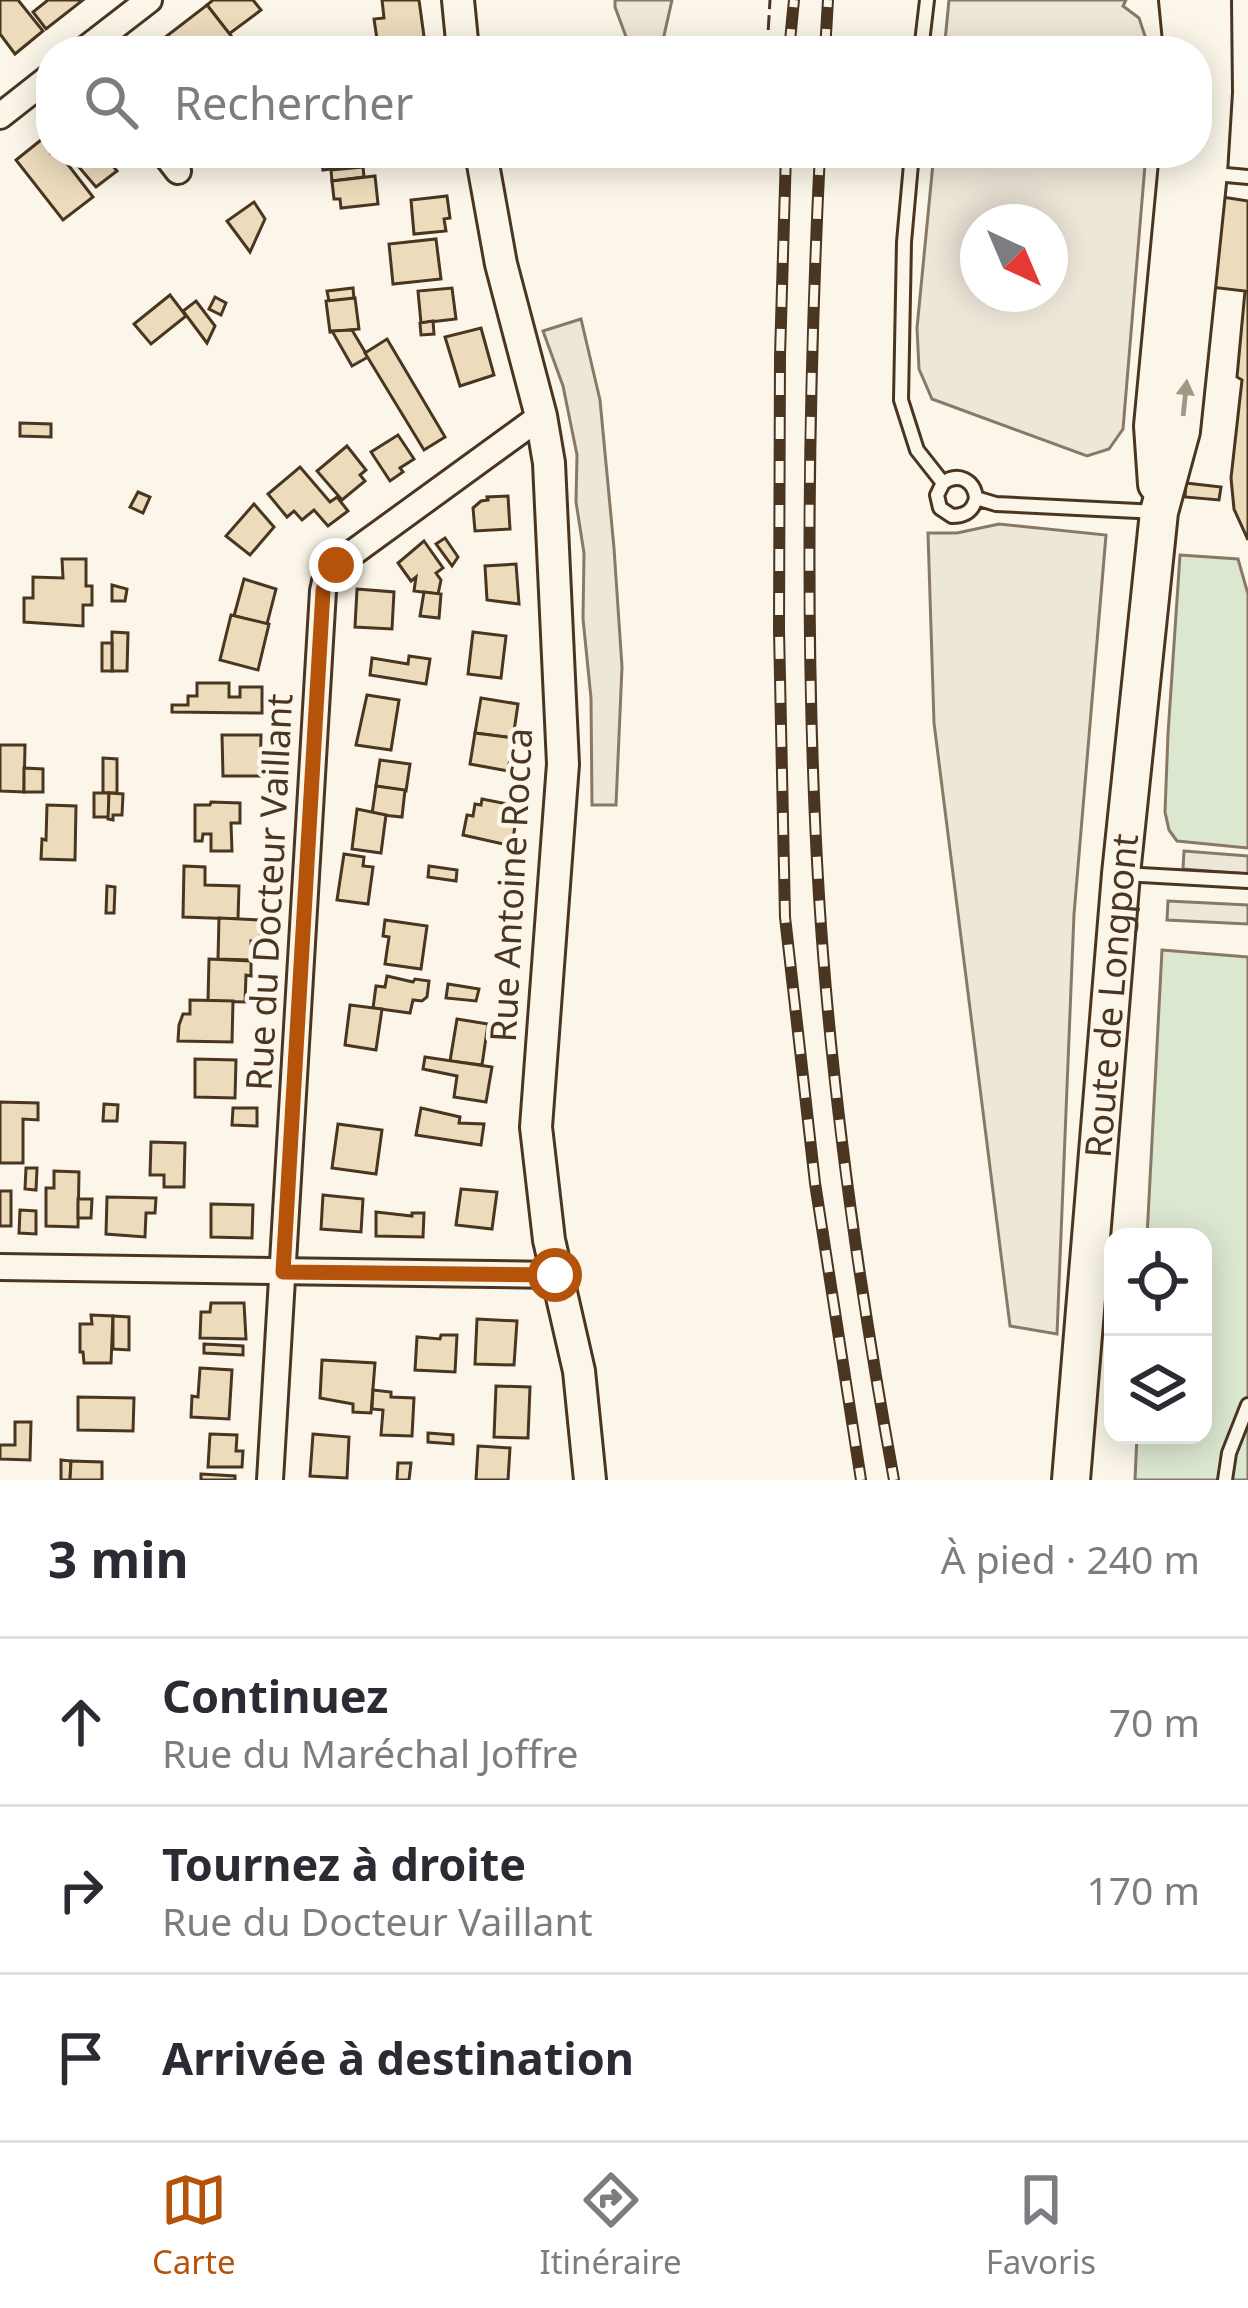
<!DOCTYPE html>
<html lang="fr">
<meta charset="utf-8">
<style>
:root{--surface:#fff;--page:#f7f7f7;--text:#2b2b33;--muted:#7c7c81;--line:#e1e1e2;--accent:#b45309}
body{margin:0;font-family:"Noto Sans",sans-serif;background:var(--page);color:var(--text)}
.controls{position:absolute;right:36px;bottom:36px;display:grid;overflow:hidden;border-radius:24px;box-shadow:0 6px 30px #0003}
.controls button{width:108px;height:108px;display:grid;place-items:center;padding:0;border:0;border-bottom:3px solid var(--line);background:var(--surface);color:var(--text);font:60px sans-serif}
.compass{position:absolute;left:960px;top:204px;width:108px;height:108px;border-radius:50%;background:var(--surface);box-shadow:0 6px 30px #0003;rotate:136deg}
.stop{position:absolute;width:36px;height:36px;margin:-27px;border:9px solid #b45309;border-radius:50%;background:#fff}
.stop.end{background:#b45309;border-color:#fff;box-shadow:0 3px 12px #0008}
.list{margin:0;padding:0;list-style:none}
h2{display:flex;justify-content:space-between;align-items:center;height:156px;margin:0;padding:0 48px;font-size:51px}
h2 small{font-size:39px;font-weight:400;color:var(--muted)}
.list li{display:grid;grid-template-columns:78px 1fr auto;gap:36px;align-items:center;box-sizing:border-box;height:168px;padding:0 48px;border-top:3px solid var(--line)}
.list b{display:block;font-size:45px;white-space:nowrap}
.list p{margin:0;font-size:39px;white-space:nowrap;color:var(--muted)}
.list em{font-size:39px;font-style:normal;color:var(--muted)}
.icon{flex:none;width:66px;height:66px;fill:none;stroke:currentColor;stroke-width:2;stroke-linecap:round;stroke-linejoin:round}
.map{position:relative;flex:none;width:1248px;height:1480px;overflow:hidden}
.search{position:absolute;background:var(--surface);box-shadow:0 6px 30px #0003;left:36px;right:36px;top:36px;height:132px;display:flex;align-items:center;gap:30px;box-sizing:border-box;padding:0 42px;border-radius:48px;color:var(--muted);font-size:45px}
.sheet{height:660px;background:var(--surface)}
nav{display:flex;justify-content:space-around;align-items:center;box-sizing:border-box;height:168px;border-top:3px solid var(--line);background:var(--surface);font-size:33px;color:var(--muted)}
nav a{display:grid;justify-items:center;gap:6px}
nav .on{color:var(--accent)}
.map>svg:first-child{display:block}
</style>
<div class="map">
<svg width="1248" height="1480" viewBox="0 0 1248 1480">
<rect width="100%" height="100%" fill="#fbf6e9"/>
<g fill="#dce7d0" stroke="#887966" stroke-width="3">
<polygon points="1180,555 1238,559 1248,594 1248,848 1177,841 1169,830 1165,812 1168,734"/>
<polygon points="1162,950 1248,957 1248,1480 1135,1480 1137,1435 1203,1435 1203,1237 1147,1237"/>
</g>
<g fill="#ede7d9" stroke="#887966" stroke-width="3" fill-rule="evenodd">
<polygon points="615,0 672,0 663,40 628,42 615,7"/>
<polygon points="949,0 1126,0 1123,6 1139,18 1150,51 944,51"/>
<path d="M934,153H1146L1123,429L1109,449L1087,456L932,399L919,369L917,328ZM978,222H1050V294H978Z"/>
<polygon points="581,319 600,400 614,548 622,667 616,805 592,805 591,698 583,619 584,553 576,502 577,455 563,386 543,331"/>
<polygon points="999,524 1106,535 1074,914 1057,1334 1010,1326 934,723 928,533 957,533"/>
<polygon points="1184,851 1248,856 1248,874 1183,869"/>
<polygon points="1168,901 1248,905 1248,924 1167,920"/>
</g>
<g fill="#ecdcbc" stroke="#4a3520" stroke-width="3">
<polygon points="0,0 18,0 43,31 15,54 0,34"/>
<polygon points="48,0 83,0 46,29 33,12"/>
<polygon points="213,0 253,0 261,10 229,34 207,5"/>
<polygon points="382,0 419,0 426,51 388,51 387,44 378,46 374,19 384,18"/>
<polygon points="207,5 232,37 213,51 160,51 155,45"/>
<polygon points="46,136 51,143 51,153 59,153 93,197 63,220 16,160"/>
<polygon points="95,153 103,153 117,171 96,187 78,166"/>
<polygon points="320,153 375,153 376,163 323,170"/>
<polygon points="363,167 364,177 332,181 331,170"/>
<polygon points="375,176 378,204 341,208 340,199 334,199 332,181"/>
<polygon points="447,196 450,218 444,219 446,231 414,234 411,200"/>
<polygon points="1216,196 1248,201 1248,540 1234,509 1231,478 1242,380 1237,377 1245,291 1210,287"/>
<polygon points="254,202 265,219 250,252 227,221"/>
<polygon points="436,239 441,279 393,284 389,244"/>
<polygon points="353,288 354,299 329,301 327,291"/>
<polygon points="452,288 456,319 421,323 418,291"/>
<polygon points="170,295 186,316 151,344 134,324"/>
<polygon points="215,297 226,303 221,315 209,309"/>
<polygon points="355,298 359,329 330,332 326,301"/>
<polygon points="196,301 215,326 207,343 183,311"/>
<polygon points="433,321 434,334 421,335 420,323"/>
<polygon points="481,328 494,375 460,386 445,337"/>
<polygon points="352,330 368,357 352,366 332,331"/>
<polygon points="387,339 445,437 424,450 365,353"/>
<polygon points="20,423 51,424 51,437 20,436"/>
<polygon points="398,435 414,459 400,468 403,472 390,481 371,452"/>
<polygon points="347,446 366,470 360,475 365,481 342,500 317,471"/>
<polygon points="300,467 330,502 337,497 348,511 328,526 314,510 302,520 294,511 287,517 268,494"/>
<polygon points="1186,483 1221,487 1219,500 1185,497"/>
<polygon points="138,492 150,497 143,513 130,507"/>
<polygon points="508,496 510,529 475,531 473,508 481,501 488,500 487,497"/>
<polygon points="254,504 274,527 250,555 226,536"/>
<polygon points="445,538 458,557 452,566 436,544"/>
<polygon points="424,541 443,568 436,573 441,580 438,594 414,591 416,577 411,581 398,563"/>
<polygon points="62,559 86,559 86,586 92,586 92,605 83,605 83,626 24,622 24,598 33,598 33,577 63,578"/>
<polygon points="516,564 519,604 487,600 485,566"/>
<polygon points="244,579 276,589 267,624 234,616"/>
<polygon points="112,585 127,589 125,601 112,601"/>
<polygon points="357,589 394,592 392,629 355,627"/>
<polygon points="424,592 441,594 439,618 420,616"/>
<polygon points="231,615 269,624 258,670 220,660"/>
<polygon points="112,632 128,633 127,671 112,671"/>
<polygon points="473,632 506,636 501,678 468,674"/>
<rect x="102" y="643" width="10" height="28"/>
<polygon points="409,656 430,659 426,684 370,675 372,658 408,664"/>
<polygon points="197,683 229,683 229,697 240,697 240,687 262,687 262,713 172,712 172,705 188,705 188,696 197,696"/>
<polygon points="367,695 399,700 391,750 356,745"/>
<polygon points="481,698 518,704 513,738 475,733"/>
<polygon points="475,733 513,738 508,771 470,764"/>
<polygon points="222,735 261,735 260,776 223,776"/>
<polygon points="0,745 25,745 24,792 0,791"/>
<polygon points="103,758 117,759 117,793 103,793"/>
<polygon points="380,760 410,764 406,791 376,786"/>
<polygon points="24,768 43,769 43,792 24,792"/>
<polygon points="376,786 405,790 402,817 372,814"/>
<rect x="94" y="793" width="15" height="24"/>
<polygon points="109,793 123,794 122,815 113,815 113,820 108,819"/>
<polygon points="482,799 513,805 510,818 516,819 512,846 463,835 467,815 473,816 475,804 481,805"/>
<polygon points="211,802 240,803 240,823 231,823 232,851 211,851 211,834 203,834 202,841 195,841 195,805 210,805"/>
<polygon points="47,805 76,806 75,860 41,859 42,839 46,840"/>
<polygon points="357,809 386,815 381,853 352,849"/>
<polygon points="344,854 364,857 363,866 373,867 368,904 337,900"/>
<polygon points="184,866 205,867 205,885 239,886 238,919 183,917"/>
<polygon points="429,866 457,870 456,881 428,877"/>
<polygon points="107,886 115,887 114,913 106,913"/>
<polygon points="219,918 261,920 260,942 251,941 251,960 218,959"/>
<polygon points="385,920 427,926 421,969 385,964 389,937 383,936"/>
<polygon points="209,959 251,961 251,976 246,975 245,1002 208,1001"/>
<polygon points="387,976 413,982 415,979 429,981 427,997 422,1001 413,1000 410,1013 373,1008 376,986 385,987"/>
<polygon points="448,984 479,989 476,1001 446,998"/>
<polygon points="190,1000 233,1001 232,1042 178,1041 179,1025 183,1014 190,1014"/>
<polygon points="350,1005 382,1009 376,1050 345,1045"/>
<polygon points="457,1019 488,1024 482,1065 450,1061"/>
<polygon points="425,1057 492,1067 486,1102 454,1097 457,1076 423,1069"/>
<polygon points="195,1059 236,1060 235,1098 195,1097"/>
<polygon points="0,1102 38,1103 38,1120 23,1119 23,1163 0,1163"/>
<polygon points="104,1104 118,1105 117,1121 103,1121"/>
<polygon points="233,1108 257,1108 257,1126 232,1125"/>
<polygon points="421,1108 460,1117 459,1123 484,1124 481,1145 416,1135"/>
<polygon points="338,1124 382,1130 376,1174 332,1168"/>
<polygon points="151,1142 185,1143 184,1187 164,1187 164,1175 150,1175"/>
<polygon points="26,1168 37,1168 36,1190 25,1189"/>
<polygon points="54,1171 79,1172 78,1227 46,1226 46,1188 54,1188"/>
<polygon points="461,1189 497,1192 492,1229 456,1225"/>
<rect x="0" y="1191" width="11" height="35"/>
<polygon points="323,1195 363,1199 361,1232 321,1229"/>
<polygon points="107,1197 156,1198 155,1213 146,1213 145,1237 106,1234"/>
<polygon points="78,1199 92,1199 91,1218 78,1218"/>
<polygon points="211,1204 253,1205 252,1238 211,1237"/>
<polygon points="20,1210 36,1211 36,1234 19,1233"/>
<polygon points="376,1212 412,1216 412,1213 424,1213 423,1237 376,1236"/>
<polygon points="211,1303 244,1303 246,1339 200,1338 201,1312 210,1312"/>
<polygon points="91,1315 113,1316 111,1363 84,1363 83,1352 80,1352 80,1324 92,1324"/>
<polygon points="113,1316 129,1317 129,1350 113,1349"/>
<polygon points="477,1319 517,1321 514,1365 475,1364"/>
<polygon points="441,1335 457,1335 455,1372 415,1370 417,1337 440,1339"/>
<polygon points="204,1344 243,1346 243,1355 204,1353"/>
<polygon points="322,1360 375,1363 371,1413 353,1412 353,1404 320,1398"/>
<polygon points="200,1368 232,1370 229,1419 191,1417 192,1396 198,1397"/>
<polygon points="496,1386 530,1387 528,1438 494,1437"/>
<polygon points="373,1390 391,1392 391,1397 414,1398 412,1436 381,1435 383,1410 372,1409"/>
<polygon points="78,1397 134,1398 133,1431 78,1430"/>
<polygon points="15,1422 31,1422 30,1460 0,1459 0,1445 15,1445"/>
<polygon points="428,1433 453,1435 453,1444 428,1442"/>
<polygon points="210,1434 237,1435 236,1451 243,1451 242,1467 208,1467"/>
<polygon points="313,1434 349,1437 347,1478 310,1476"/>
<polygon points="478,1446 510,1448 508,1480 476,1480"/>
<polygon points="61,1460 71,1461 70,1480 61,1480"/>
<polygon points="71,1461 102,1462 102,1480 70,1480"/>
<polygon points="398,1463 411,1463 409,1480 397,1480"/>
<polygon points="201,1474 235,1476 235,1480 201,1480"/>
</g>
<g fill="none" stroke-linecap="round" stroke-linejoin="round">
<g stroke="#4a3520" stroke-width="18">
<g id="service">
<polyline points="921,51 927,0"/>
<polyline points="912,153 904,242 901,400 917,450 943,483"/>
<polyline points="1215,174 1248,177"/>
<path d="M976,498C973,511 965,516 952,516L940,508L937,495L943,483C958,472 974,480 976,498L996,504L1158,512"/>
<polyline points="1123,874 1248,881"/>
<polyline points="1225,1480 1229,1453 1248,1405"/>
</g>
</g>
<g stroke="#4a3520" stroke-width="30">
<g id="minor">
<polyline points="83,51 149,0"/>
<polyline points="0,116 51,76"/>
<polyline points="164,153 178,171"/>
<polyline points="0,1267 555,1275"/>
<polyline points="270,1480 323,591 326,577 336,565 541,416"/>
</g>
</g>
<g stroke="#4a3520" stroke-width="36">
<g id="tertiary">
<polyline points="458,0 463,51"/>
<polyline points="481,153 501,264 541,416 549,463 563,764 536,1127 549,1240 579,1371 590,1480"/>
</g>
</g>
<g stroke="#4a3520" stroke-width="42">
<g id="secondary">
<polyline points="1178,0 1183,51"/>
<polyline points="1157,484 1153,426 1179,153"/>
<path id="s1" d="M1071,1480L1121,874L1159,512L1181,431L1208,173L1213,92L1212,0"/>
</g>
</g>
<use href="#service" stroke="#fbf6e9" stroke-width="12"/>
<use href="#minor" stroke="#fbf6e9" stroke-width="24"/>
<use href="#tertiary" stroke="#fbf6e9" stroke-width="30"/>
<use href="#secondary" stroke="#fbf6e9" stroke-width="36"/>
<g stroke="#4a3520" stroke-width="12">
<g id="rail">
<polyline points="789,51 794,0"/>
<polyline points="825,51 828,0"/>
<polyline points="786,153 780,356 779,630 785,917 815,1183 861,1480"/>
<path d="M820,153C808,400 804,649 819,896C831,1092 859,1287 894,1480"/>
</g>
</g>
<use href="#rail" stroke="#fbf6e9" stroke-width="8" stroke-dasharray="22" stroke-linecap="butt"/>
<polyline stroke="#4a3520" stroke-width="3" stroke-dasharray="15 6" stroke-linecap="butt" points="767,51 770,0"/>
</g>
<defs><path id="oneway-solid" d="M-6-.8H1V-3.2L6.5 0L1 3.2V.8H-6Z" transform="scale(3)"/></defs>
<use fill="#a29684" href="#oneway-solid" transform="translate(1185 398) rotate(-84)"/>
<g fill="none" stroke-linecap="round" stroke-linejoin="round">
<polyline stroke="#b45309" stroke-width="15" points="336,565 326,578 323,591 283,1272 555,1275"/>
</g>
<g text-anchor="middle" stroke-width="9" stroke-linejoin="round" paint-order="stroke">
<g font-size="36" fill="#4a3520" stroke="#fbf6e9">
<text transform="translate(511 885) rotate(-87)" y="13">Rue Antoine Rocca</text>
<text transform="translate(269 892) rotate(-87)" y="13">Rue du Docteur Vaillant</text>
<text dy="13" stroke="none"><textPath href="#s1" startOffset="486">Route de Longpont</textPath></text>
</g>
</g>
</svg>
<div class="controls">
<button><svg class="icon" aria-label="locate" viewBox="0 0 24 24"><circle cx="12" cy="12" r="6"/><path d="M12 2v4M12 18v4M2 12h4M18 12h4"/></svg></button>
<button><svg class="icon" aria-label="layers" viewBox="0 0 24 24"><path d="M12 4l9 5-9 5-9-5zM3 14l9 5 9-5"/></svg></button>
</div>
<svg class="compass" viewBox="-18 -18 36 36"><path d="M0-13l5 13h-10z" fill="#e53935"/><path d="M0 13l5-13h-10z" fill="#7c7c81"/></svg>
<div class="stop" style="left:555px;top:1275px"></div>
<div class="stop end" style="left:336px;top:565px"></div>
<div class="search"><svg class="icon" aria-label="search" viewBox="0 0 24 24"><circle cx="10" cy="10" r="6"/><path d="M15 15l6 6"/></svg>Rechercher</div>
</div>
<section class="sheet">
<h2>3 min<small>À pied · 240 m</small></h2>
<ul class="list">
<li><svg class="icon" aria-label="ahead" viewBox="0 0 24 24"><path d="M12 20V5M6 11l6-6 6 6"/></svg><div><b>Continuez</b><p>Rue du Maréchal Joffre</p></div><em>70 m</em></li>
<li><svg class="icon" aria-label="right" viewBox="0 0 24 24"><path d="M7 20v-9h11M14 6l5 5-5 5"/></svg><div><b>Tournez à droite</b><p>Rue du Docteur Vaillant</p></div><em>170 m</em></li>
<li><svg class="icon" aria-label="arrive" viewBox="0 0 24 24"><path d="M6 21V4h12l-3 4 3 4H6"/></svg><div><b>Arrivée à destination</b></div></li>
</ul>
</section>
<nav>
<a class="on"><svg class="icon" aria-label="map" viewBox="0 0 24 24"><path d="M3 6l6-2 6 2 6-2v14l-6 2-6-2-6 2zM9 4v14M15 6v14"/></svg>Carte</a>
<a><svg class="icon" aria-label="directions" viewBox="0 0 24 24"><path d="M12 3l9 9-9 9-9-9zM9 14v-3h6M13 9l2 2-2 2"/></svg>Itinéraire</a>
<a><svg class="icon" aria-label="saved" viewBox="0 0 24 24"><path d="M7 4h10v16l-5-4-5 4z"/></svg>Favoris</a>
</nav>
